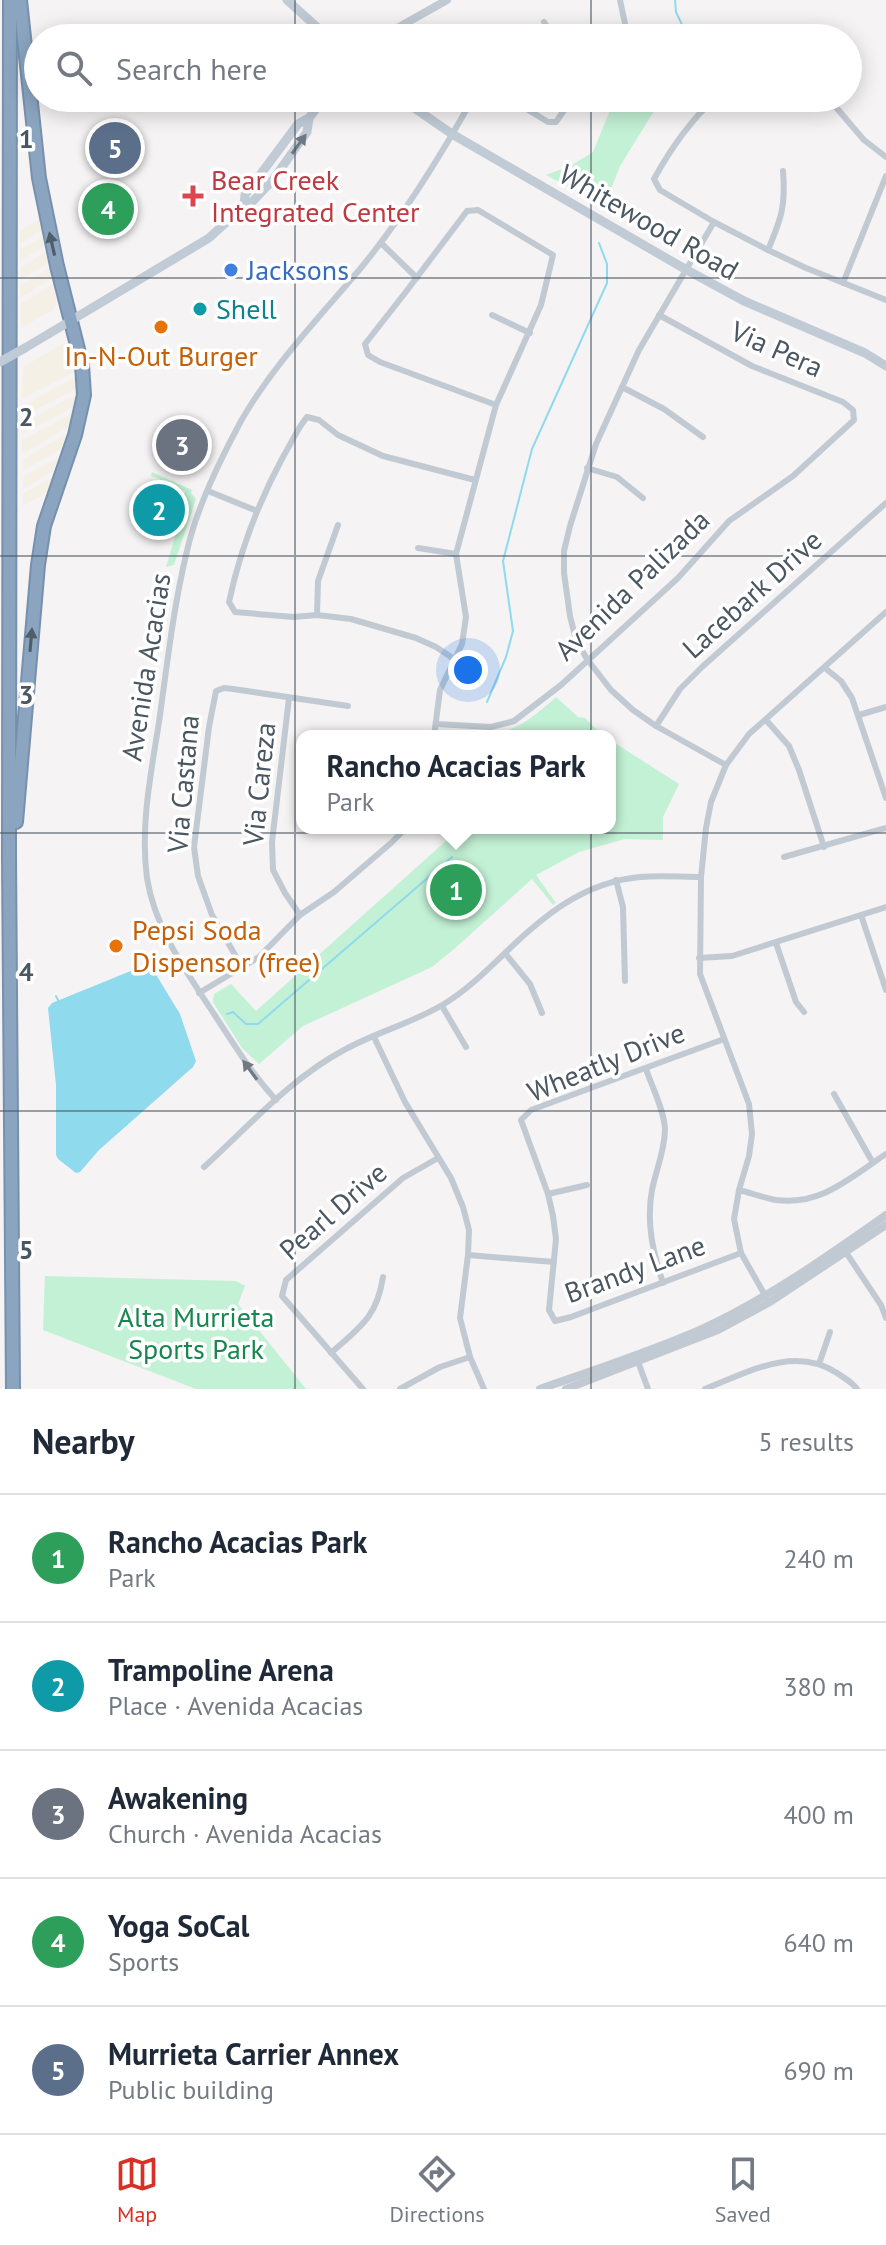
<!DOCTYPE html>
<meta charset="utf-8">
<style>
:root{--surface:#fff;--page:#f2f2f3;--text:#1f2937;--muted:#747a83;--line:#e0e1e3;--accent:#d93025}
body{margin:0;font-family:"PT Sans",sans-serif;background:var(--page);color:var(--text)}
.you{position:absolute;left:468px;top:670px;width:28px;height:28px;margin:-20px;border:6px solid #fff;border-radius:50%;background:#1a73e8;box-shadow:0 0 0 12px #1a73e833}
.badge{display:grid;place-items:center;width:52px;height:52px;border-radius:50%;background:var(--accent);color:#fff;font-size:26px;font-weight:700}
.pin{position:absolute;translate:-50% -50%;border:4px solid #fff;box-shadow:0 2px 8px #0006}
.popup{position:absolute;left:296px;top:730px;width:320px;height:104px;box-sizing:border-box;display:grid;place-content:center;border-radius:16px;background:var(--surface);filter:drop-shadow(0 2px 6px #0005);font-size:26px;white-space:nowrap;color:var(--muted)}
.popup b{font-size:30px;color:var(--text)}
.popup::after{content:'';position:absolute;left:50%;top:100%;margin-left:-16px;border:16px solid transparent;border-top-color:var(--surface)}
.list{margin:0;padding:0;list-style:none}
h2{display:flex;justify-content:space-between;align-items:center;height:104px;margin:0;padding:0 32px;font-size:34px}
h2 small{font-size:26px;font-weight:400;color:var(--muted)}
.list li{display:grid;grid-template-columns:52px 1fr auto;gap:24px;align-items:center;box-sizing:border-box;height:128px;padding:0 32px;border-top:2px solid var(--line)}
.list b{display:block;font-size:30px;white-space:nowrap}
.list p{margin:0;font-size:26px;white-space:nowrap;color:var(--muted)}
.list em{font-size:26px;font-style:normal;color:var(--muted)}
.icon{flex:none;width:44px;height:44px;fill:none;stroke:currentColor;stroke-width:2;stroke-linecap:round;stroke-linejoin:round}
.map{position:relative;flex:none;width:886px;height:1389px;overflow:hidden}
.search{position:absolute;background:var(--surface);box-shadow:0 4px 20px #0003;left:24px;right:24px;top:24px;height:88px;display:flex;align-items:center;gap:20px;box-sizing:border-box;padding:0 28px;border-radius:44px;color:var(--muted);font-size:30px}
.sheet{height:744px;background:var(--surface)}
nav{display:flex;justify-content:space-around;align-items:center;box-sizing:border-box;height:112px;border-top:2px solid var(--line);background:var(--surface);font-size:22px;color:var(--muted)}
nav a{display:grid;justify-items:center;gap:4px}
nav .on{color:var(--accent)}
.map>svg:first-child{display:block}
</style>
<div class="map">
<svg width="886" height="1389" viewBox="0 0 886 1389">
<rect width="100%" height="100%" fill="#f5f3f3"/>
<g fill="#c3f1d5">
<polygon points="615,98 662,98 620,166 606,202 602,205 546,175 572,165 593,152"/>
<polygon points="152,472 192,490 191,493 196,499 174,565 166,567 184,507 181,505 185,491 159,483 160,479 151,476"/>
<polygon points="146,490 150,491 150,494 153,495 154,492 170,497 166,512 158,511 156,519 166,522 164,530 154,526 155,519 152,526 142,523 146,512 150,513 153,502 143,498"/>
<path d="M556,697L578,717L585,718L603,736H469C476,735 486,735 495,734C520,729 537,714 556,697Z"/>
<polygon points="610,740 679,784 663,817 663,840 625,839 579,852 536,875 556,903 553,905 532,879 453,950 432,967 303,1026 259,1064 242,1048 213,1002 214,994 231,984 256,1011 456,832 457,828 610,828"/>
<polygon points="45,1276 236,1281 245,1286 238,1304 306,1389 196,1389 43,1330"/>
</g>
<g fill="#f5f0e5">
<polygon points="40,219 42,230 20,243 20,231"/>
<polygon points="43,236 45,246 20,261 20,250"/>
<polygon points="47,251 50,262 20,280 21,268"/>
<polygon points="51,267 54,277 20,298 20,286"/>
<polygon points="55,283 59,296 54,309 21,328 21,304"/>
<polygon points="64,343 73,345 78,370 22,399 23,367"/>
<polygon points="79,375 79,387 22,417 23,406"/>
<polygon points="79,393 79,404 22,434 23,423"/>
<polygon points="77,411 74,424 23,453 22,440"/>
<polygon points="72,431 67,446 23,470 23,459"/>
<polygon points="65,454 60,467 23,489 23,477"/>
<polygon points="57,475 53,489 23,506 23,494"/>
</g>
<polygon fill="#90daee" points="143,966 152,968 180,1014 196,1061 193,1067 99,1150 80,1172 76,1173 58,1159 56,1155 56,1085 48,1008 52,1003"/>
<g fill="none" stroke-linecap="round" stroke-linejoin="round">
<g stroke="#90daee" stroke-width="2">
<polyline points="675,0 676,12 685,31 682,38"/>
<polyline points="487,702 506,657 513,631 503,561 532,449 607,283 607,264 599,243"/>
<polyline points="56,996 59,1002"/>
<polyline points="227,1014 233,1012 246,1024 258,1024 452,857"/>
</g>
<g stroke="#7690ad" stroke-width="16">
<g id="motorway">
<polyline points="10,0 9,857 13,1389"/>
<polyline points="16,822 38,565 44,526 75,435 84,395 82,365 57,266 39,178 20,0"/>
</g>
</g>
<g stroke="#c1cad2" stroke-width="6">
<polyline points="620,0 628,38"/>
<polyline points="544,22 554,38"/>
<polyline points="750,38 757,36 760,38"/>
<polyline points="509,98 548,122 556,122 565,109 569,98"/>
<polyline points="692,98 701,111"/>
<path d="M715,98C689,122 671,148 654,179L660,190L714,222L768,250L806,268L886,300"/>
<polyline points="828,98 864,140 886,157"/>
<polyline points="714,222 639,350 596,444 570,526 564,551 564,573 570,616 576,640 587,659 611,690 633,710 656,726 726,765"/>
<polyline points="381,243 417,278"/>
<path d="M768,250C781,219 786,206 783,171"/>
<polyline points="843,283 886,176"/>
<polyline points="492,315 530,333"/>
<polyline points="622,387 664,409 703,437"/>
<polyline points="587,468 617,477 643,498"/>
<polyline points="208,491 257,511"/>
<polyline points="418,548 456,554"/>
<polyline points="317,615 318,581 338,525"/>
<path d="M454,659L436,647L416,638L351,619L317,615L293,617L235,612L229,602C240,550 259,501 284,455C292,442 297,429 307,417L319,420L338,435L383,456L475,480"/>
<polyline points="825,668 841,681 852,698 886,798"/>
<polyline points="289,698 272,842 273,870 285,893 300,915"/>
<polyline points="859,715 886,707"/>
<polyline points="766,720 789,746 799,770 824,847"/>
<polyline points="436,724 491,727 514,721 561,685 678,578 729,521 793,476 854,420 853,410 843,402 752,366 659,315"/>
<polyline points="656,726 680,689 702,667 886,503"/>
<polyline points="434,736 440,690 462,644 466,617 456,554 496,405 541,305 553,255 478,210 467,211 405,293 365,344 368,355 380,362 496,405"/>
<polyline points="784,857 886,828"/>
<polyline points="616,880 623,907 625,981"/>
<polyline points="861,915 886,990"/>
<polyline points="776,943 796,1002 804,1012"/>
<polyline points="505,953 530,984 542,1013"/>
<polyline points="699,958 732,956 886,907"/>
<polyline points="242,967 212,915 198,876 194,847 209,727 216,691 224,688 233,689 348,706"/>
<polyline points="199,993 259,957 300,915 334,892 391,843 406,828"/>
<polyline points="442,1006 466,1047"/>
<polyline points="374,1037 405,1102 451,1178 463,1207 469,1230 468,1255 460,1318 470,1357 484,1389"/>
<polyline points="724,1039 531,1110 521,1120 548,1194 553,1216 556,1239 549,1310 555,1321 571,1317 741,1253"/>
<path d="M646,1069C652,1087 664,1110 665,1129C665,1151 656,1169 652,1190C646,1223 653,1252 663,1283"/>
<polyline points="834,1094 873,1163"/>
<path d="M276,1100C252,1074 235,1046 216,1017C188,974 155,930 147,878C140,826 151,773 159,722C167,666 173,610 186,555C196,509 219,462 241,421C273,365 319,318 360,269C403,217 440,157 473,98"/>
<path d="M204,1167C248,1127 291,1078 344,1050C376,1032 413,1023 444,1004C467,990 485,972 505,953C543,916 584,882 640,877C660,875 681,877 701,877"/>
<path d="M739,1190C751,1193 764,1198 776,1200C821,1206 851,1177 886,1154"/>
<polyline points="548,1194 587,1185"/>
<polyline points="843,1248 881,1305 886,1318"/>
<polyline points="468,1255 554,1262"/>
<polyline points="766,1297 741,1253 734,1219 739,1190 749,1156 752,1134 749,1104 700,974 701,877 706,828 711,802 726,765 749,734 886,612"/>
<path d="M331,1353C360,1327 377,1317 383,1277"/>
<polyline points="637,1359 648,1389"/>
<polyline points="819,1364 830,1332"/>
<polyline points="363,1389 282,1296 286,1280 403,1178 438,1158"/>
<polyline points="400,1389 440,1367 470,1357"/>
<path d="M705,1389C746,1373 794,1345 837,1373C844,1378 852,1382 857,1389"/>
</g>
<g stroke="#c1cad2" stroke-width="8">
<polyline points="386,38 399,27 447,0"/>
<path d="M540,1389C594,1370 650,1352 702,1329C767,1299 828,1256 886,1215"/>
<polyline points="566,1389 718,1330 770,1302 886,1225"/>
</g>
<g stroke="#c1cbd6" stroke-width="9">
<polyline points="287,0 329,38"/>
<polyline points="400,98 452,134 685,269 744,301 865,353 886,366"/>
<polyline points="244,206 245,195 298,124 309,118 324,98"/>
<polyline points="25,348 209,238 244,206 253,201 272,181 307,132 309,118"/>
</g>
<use href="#motorway" stroke="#8ba5c1" stroke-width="12"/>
<polyline stroke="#c1cbd6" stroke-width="9" points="0,362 25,348"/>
</g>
<defs><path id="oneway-solid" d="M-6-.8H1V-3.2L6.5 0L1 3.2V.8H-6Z" transform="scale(2)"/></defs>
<use fill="#6e7984" href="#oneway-solid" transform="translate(299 144) rotate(-54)"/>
<g fill="#505e6b">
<use href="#oneway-solid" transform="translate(52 244) rotate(-103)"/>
<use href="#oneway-solid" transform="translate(31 640) rotate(-85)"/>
</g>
<use fill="#6e7983" href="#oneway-solid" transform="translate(250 1070) rotate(-126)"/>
<path fill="none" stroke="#4a5661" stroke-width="2" stroke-opacity="0.55" d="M295,0V38M591,0V38M295,98V1389M591,98V1389M0,278H886M0,556H886M0,833H886M0,1111H886"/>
<path fill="#e0444e" stroke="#fff" stroke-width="3" d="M189 184h8v8h8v8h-8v8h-8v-8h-8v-8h8z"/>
<circle fill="#3f7fe0" stroke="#fff" stroke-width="3" cx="231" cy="270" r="8"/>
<circle fill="#0f9aa8" stroke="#fff" stroke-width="3" cx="200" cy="309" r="8"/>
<g fill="#e8710a" stroke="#fff" stroke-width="3">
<circle cx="161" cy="327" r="8"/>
<circle cx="116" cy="946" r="8"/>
</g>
<g text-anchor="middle" stroke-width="7" stroke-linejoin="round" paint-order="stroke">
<g font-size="28" fill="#be3a42" stroke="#fff" text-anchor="start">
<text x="211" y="190">Bear Creek<tspan x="211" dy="32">Integrated Center</tspan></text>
</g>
<g font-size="28" fill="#4a5661" stroke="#fff">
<text transform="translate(649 222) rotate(30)" y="10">Whitewood Road</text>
<text transform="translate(777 349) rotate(24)" y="10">Via Pera</text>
<text transform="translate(632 585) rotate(-44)" y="10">Avenida Palizada</text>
<text transform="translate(752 594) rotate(-42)" y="10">Lacebark Drive</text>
<text transform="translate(146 667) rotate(-81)" y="10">Avenida Acacias</text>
<text transform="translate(183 784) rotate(-85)" y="10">Via Castana</text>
<text transform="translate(259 784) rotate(-84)" y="10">Via Careza</text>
<text transform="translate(606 1062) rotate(-22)" y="10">Wheatly Drive</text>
<text transform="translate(333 1211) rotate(-41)" y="10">Pearl Drive</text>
<text transform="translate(635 1269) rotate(-20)" y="10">Brandy Lane</text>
</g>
<g font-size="28" fill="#366cbe" stroke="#fff" text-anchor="start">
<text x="247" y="280">Jacksons</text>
</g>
<g font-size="28" fill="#0d838f" stroke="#fff" text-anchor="start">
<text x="216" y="319">Shell</text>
</g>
<g font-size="28" fill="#c56008" stroke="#fff">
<text x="161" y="366">In-N-Out Burger</text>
<text x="132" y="940" text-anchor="start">Pepsi Soda<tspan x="132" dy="32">Dispensor (free)</tspan></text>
</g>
<g font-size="28" fill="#17864f" stroke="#fff">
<text x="196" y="1327">Alta Murrieta<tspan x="196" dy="32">Sports Park</tspan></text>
</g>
</g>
<g font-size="26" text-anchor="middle" font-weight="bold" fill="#4a5661" stroke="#fff" stroke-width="7" stroke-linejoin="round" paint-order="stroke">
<text x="26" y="148">1</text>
<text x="26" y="426">2</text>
<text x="26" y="704">3</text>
<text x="26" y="981">4</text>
<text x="26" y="1259">5</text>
</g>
</svg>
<div class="you"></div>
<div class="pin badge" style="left:456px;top:890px;background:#2e9e5b">1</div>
<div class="popup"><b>Rancho Acacias Park</b>Park</div>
<div class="pin badge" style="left:159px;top:510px;background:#0f9aa8">2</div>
<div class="pin badge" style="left:182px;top:445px;background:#6b7280">3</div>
<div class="pin badge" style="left:108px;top:209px;background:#2e9e5b">4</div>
<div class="pin badge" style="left:115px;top:148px;background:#5c6f8a">5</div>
<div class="search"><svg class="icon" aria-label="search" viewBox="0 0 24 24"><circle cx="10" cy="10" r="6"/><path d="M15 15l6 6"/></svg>Search here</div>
</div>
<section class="sheet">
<h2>Nearby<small>5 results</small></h2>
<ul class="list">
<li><span class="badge" style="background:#2e9e5b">1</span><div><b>Rancho Acacias Park</b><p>Park</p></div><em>240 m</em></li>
<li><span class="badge" style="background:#0f9aa8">2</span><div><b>Trampoline Arena</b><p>Place · Avenida Acacias</p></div><em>380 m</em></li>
<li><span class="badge" style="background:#6b7280">3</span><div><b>Awakening</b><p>Church · Avenida Acacias</p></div><em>400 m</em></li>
<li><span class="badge" style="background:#2e9e5b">4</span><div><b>Yoga SoCal</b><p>Sports</p></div><em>640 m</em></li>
<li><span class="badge" style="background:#5c6f8a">5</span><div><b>Murrieta Carrier Annex</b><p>Public building</p></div><em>690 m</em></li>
</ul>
</section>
<nav>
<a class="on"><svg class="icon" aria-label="map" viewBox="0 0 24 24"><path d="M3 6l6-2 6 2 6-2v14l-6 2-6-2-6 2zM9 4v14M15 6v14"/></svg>Map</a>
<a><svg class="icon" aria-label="directions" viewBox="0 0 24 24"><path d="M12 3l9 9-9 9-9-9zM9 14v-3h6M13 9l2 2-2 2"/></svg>Directions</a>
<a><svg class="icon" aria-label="saved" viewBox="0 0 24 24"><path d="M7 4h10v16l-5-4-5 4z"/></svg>Saved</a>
</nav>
